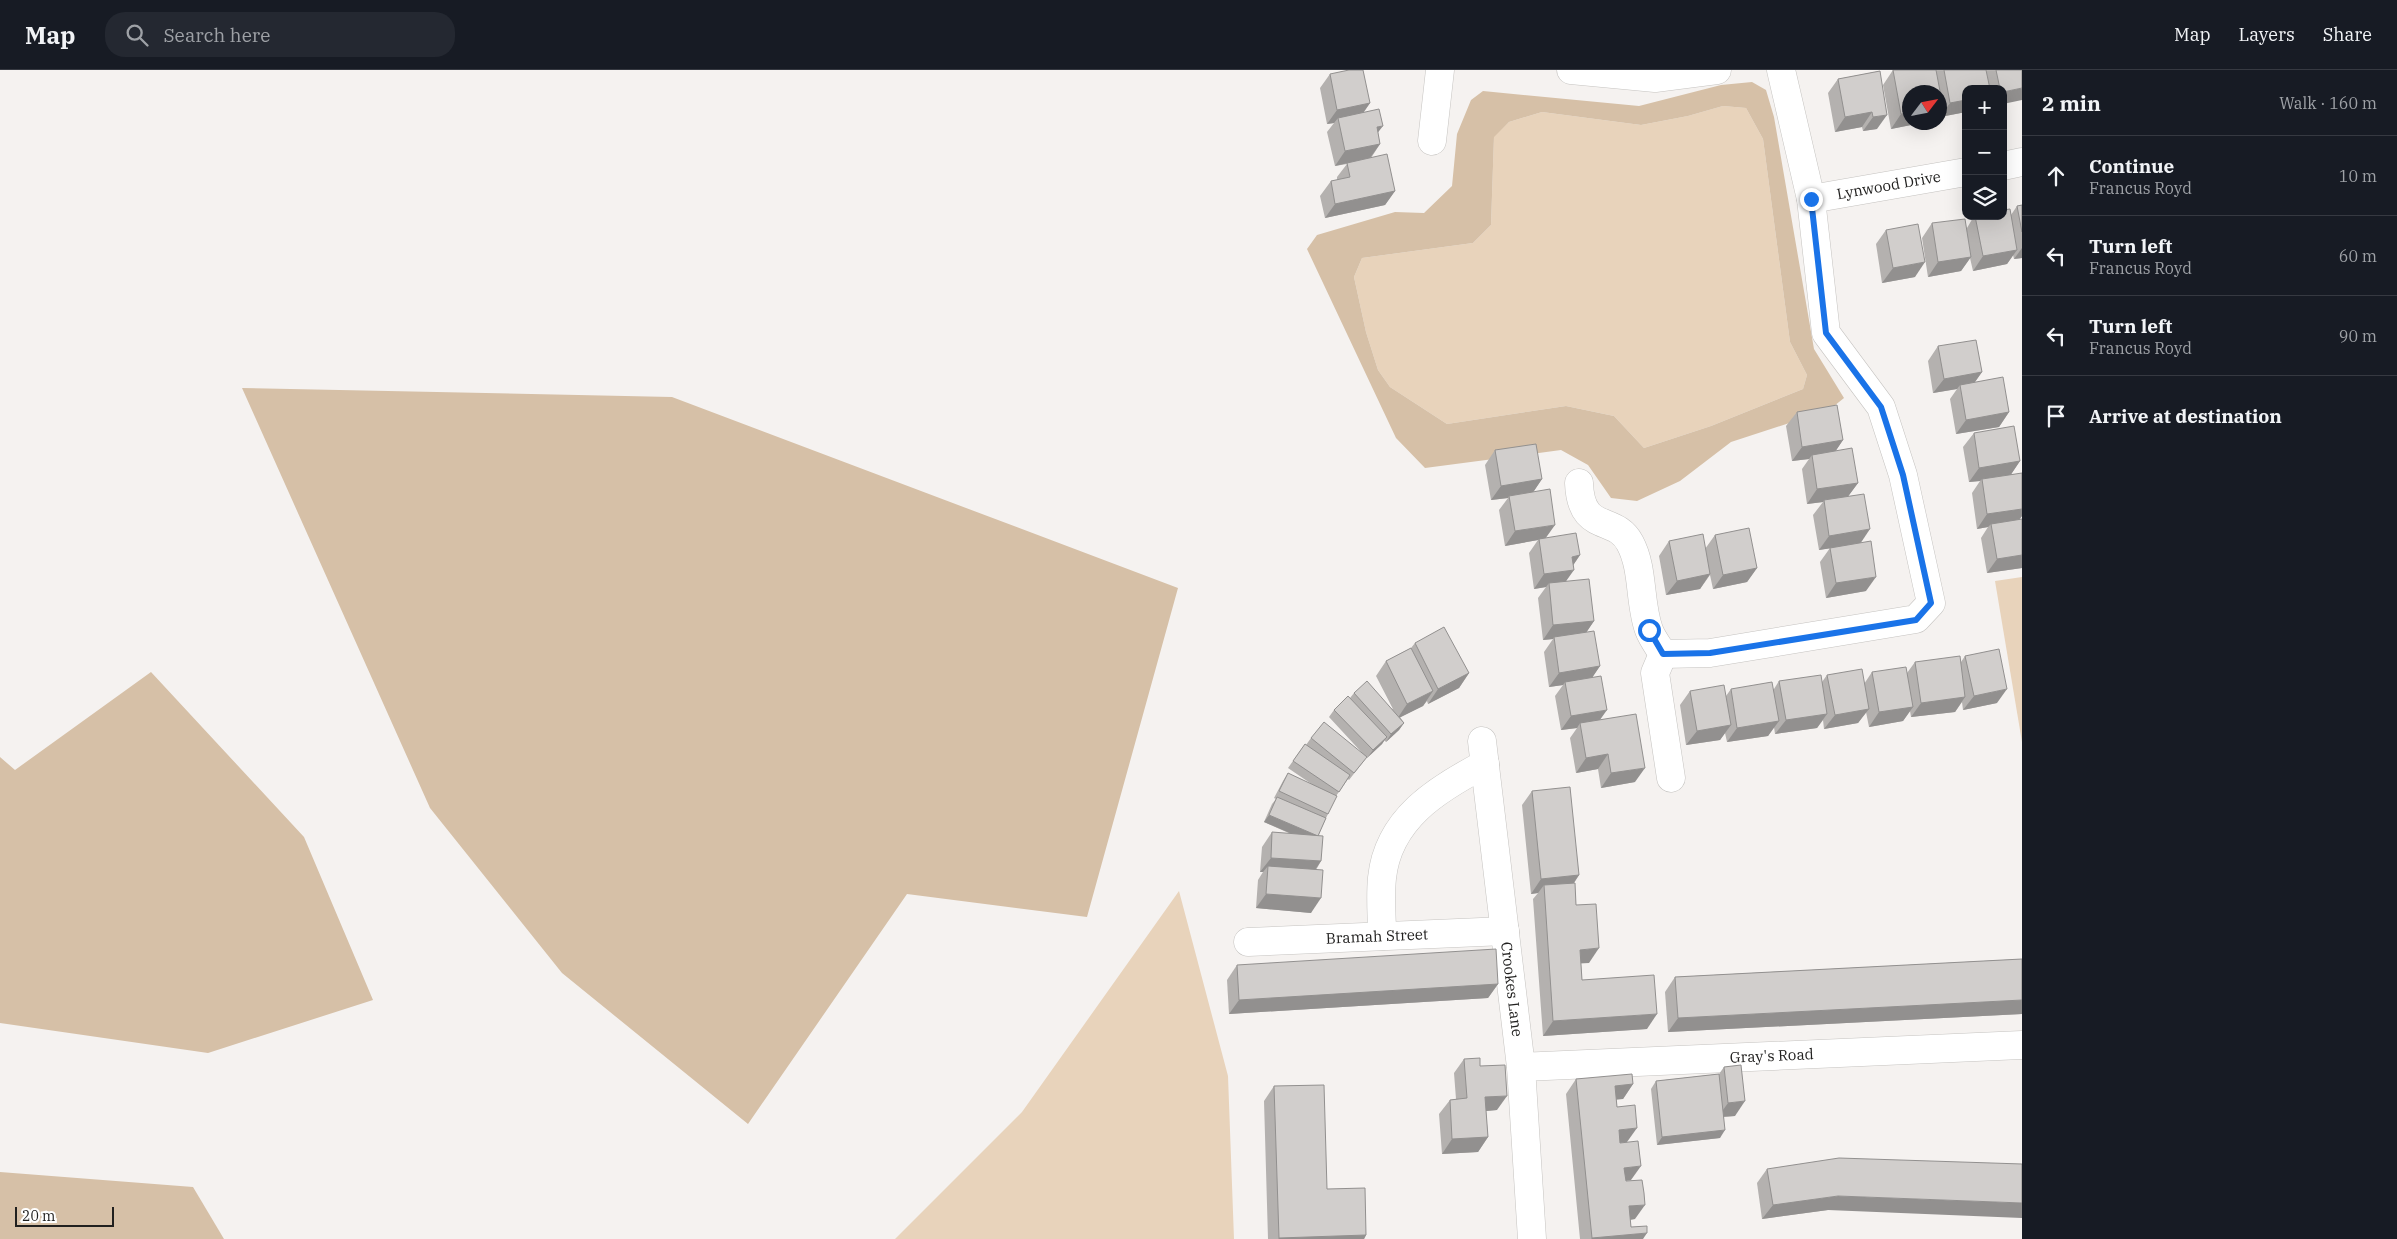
<!DOCTYPE html>
<meta charset="utf-8">
<style>
:root{--surface:#171b24;--page:#242831;--text:#f1f3f6;--muted:#9ea1a6;--line:#363941}
body{margin:0;font-family:"IBM Plex Serif",serif;background:var(--page);color:var(--text)}
.controls{position:absolute;right:15px;top:15px;display:grid;overflow:hidden;border-radius:10px;box-shadow:0 5px 20px #0002}
.controls button{width:45px;height:45px;display:grid;place-items:center;padding:0;border:0;border-bottom:1px solid var(--line);background:var(--surface);color:var(--text);font:25px sans-serif}
.compass{position:absolute;left:1902px;top:15px;width:45px;height:45px;border-radius:50%;background:var(--surface);box-shadow:0 5px 20px #0002;rotate:58deg}
.scale{position:absolute;left:15px;bottom:12px;width:99px;box-sizing:border-box;padding-left:5px;border:2px solid #21201f;border-top:0;font-size:14px;line-height:18px;white-space:nowrap;color:#21201f;-webkit-text-stroke:4px #fff;paint-order:stroke}
.stop{position:absolute;width:15px;height:15px;margin:-11px;border:4px solid #1a73e8;border-radius:50%;background:#fff}
.stop.end{background:#1a73e8;border-color:#fff;box-shadow:0 1px 5px #0008}
.list{margin:0;padding:0;list-style:none}
h2{display:flex;justify-content:space-between;align-items:center;height:65px;margin:0;padding:0 20px;font-size:21px}
h2 small{font-size:16px;font-weight:400;color:var(--muted)}
.list li{display:grid;grid-template-columns:32px 1fr auto;gap:15px;align-items:center;box-sizing:border-box;height:80px;padding:0 20px;border-top:1px solid var(--line)}
.list b{display:block;font-size:19px;white-space:nowrap}
.list p{margin:0;font-size:16px;white-space:nowrap;color:var(--muted)}
.list em{font-size:16px;font-style:normal;color:var(--muted)}
.icon{flex:none;width:28px;height:28px;fill:none;stroke:currentColor;stroke-width:2;stroke-linecap:round;stroke-linejoin:round}
.map{position:relative;flex:none;width:2022px;height:1169px;overflow:hidden}
header{display:flex;align-items:center;gap:30px;box-sizing:border-box;height:70px;padding:0 25px;background:var(--surface);border-bottom:1px solid var(--line)}
header strong{font-size:24px}
nav{display:flex;gap:28px;margin-inline-start:auto;font-size:18px}
.search{width:350px;height:45px;background:var(--page);display:flex;align-items:center;gap:12px;box-sizing:border-box;padding:0 18px;border-radius:20px;color:var(--muted);font-size:19px}
main{display:flex}
aside{flex:1;background:var(--surface)}
.map>svg:first-child{display:block}
</style>
<header>
<strong>Map</strong>
<div class="search"><svg class="icon" aria-label="search" viewBox="0 0 24 24"><circle cx="10" cy="10" r="6"/><path d="M15 15l6 6"/></svg>Search here</div>
<nav><a>Map</a><a>Layers</a><a>Share</a></nav>
</header>
<main>
<div class="map">
<svg width="2022" height="1169" viewBox="0 0 2022 1169">
<rect width="100%" height="100%" fill="#f5f2f0"/>
<g fill="#e8d3bb">
<polygon points="1723,36 1746,38 1763,69 1790,272 1807,305 1803,319 1711,356 1644,378 1614,346 1566,336 1447,354 1390,317 1378,300 1366,262 1354,207 1362,188 1473,173 1491,155 1494,66 1509,52 1542,42 1641,55 1688,46"/>
<polygon points="2022,507 2022,672 1995,511"/>
<polygon points="1179,821 1228,1006 1234,1169 895,1169 1022,1042"/>
</g>
<g fill="#d6c0a7" fill-rule="evenodd">
<path d="M1752,12L1766,20L1774,47L1814,279L1844,328L1829,340L1731,372L1680,411L1637,431L1611,428L1588,395L1561,380L1425,398L1396,368L1307,179L1317,165L1395,142L1424,143L1452,116L1457,64L1471,30L1483,21L1639,36L1721,15ZM1723,36L1746,38L1763,69L1790,272L1807,305L1803,319L1711,356L1644,378L1614,346L1566,336L1447,354L1390,317L1378,300L1366,262L1354,207L1362,188L1473,173L1491,155L1494,67L1509,52L1542,42L1641,55L1688,46Z"/>
<polygon points="242,318 672,327 1178,518 1087,847 907,824 748,1054 562,903 430,738"/>
<polygon points="151,602 304,767 373,930 208,983 0,953 0,687 15,700"/>
<polygon points="0,1102 193,1117 224,1169 0,1169"/>
</g>
<g fill="none" stroke-linecap="round" stroke-linejoin="round">
<g stroke="#c5c3c0" stroke-width="29">
<g id="minor">
<polyline points="1571,0 1655,8 1717,0"/>
<polyline points="1432,71 1440,0"/>
<polyline points="2003,96 2022,92"/>
<path id="s1" d="M1811,129L1966,102"/>
<path d="M1579,413C1581,465 1615,444 1630,473C1644,499 1639,533 1649,560C1652,568 1658,576 1663,584L1710,583L1916,549L1931,533L1903,405L1881,337L1826,263L1811,129L1781,0"/>
<polyline points="1663,584 1655,603 1671,708"/>
<path id="s2" d="M1482,671L1521,997L1532,1169"/>
<path d="M1382,866C1382,847 1380,827 1382,808C1388,749 1437,719 1485,694"/>
<path id="s3" d="M1248,872L1505,861"/>
<path id="s4" d="M1521,997L2022,975"/>
</g>
</g>
<use href="#minor" stroke="#fff" stroke-width="28"/>
</g>
<g fill="#b4b1af">
<polygon points="1893,0 2022,0 2003,19 1966,19 1966,42 1940,47 1940,22 1910,52 1926,52 1891,59 1883,15"/>
<polygon points="1880,1 1877,59 1863,61 1862,57 1835,62 1828,23 1838,9"/>
<polygon points="1330,4 1370,33 1364,42 1378,63 1380,74 1371,88 1395,121 1385,135 1325,148 1320,126 1331,111 1337,110 1337,107 1347,94 1335,96 1327,62 1334,53 1327,54 1320,18"/>
<polygon points="2022,135 2022,188 2014,189 2013,185 2007,194 1973,201 1970,188 1961,201 1928,207 1922,168 1932,153 1967,158 1974,146 2003,146 2011,145 2017,136"/>
<polygon points="1886,160 1915,207 1882,213 1876,174"/>
<polygon points="1938,276 1982,302 1975,312 2009,342 1999,357 1956,364 1950,329 1957,319 1933,323 1928,291"/>
<polygon points="1797,342 1843,370 1836,380 1858,413 1848,426 1860,473 1866,521 1826,528 1820,492 1830,478 1819,480 1813,445 1823,432 1807,434 1802,399 1809,389 1792,391 1786,356"/>
<polygon points="1974,363 2020,391 2011,404 2022,404 2022,446 2020,449 2022,498 1987,503 1981,468 1988,457 1977,459 1972,423 1980,411 1969,412 1963,377"/>
<polygon points="1495,380 1542,409 1533,422 1546,468 1580,485 1573,495 1566,511 1594,551 1586,562 1600,596 1592,607 1600,650 1635,712 1601,718 1598,699 1576,703 1570,668 1577,658 1561,660 1555,626 1563,615 1549,617 1544,582 1553,569 1543,570 1538,528 1546,517 1534,519 1529,483 1538,470 1505,476 1499,440 1508,428 1491,430 1485,395"/>
<polygon points="1715,465 1757,498 1747,512 1713,519 1710,505 1700,519 1666,525 1659,486 1669,471 1705,479"/>
<polygon points="1415,573 1469,603 1459,618 1428,634 1427,631 1423,636 1400,647 1404,653 1399,660 1386,672 1384,670 1382,674 1367,688 1367,687 1349,710 1348,709 1336,726 1318,766 1321,791 1316,800 1311,843 1256,838 1258,810 1263,802 1260,802 1262,777 1272,762 1291,764 1264,752 1272,734 1276,729 1274,728 1283,711 1288,703 1313,715 1288,698 1305,674 1306,675 1311,668 1365,686 1329,647 1334,640 1350,628 1354,623 1393,639 1376,606 1386,591 1411,578"/>
<polygon points="1965,586 1997,633 1963,640 1962,632 1955,642 1911,647 1910,641 1903,651 1869,657 1866,642 1858,653 1824,659 1823,650 1817,658 1775,664 1774,657 1768,666 1727,672 1725,663 1720,670 1686,675 1680,635 1690,621 1726,626 1731,619 1774,619 1779,611 1822,612 1827,605 1864,614 1872,602 1907,603 1915,592 1961,592"/>
<polygon points="1532,721 1579,805 1574,813 1576,835 1589,893 1581,893 1582,910 1647,959 1543,966 1533,829 1538,823 1531,824 1522,735"/>
<polygon points="2022,889 2022,944 1668,962 1665,922 1675,907"/>
<polygon points="1237,895 1498,914 1488,928 1229,944 1227,910"/>
<polygon points="1464,989 1480,996 1497,1040 1486,1041 1488,1067 1478,1082 1442,1084 1439,1044 1450,1030 1456,1029 1454,1003"/>
<polygon points="1724,997 1735,1046 1724,1047 1720,1068 1657,1075 1651,1019 1656,1011 1719,1004"/>
<polygon points="1576,1009 1633,1014 1623,1029 1616,1029 1617,1037 1627,1072 1631,1110 1625,1111 1635,1149 1630,1150 1631,1157 1643,1169 1580,1169 1566,1024"/>
<polygon points="1274,1016 1327,1119 1366,1165 1364,1169 1268,1169 1264,1031"/>
<polygon points="1767,1099 1828,1140 1762,1149 1757,1113"/>
</g>
<g fill="#92908f">
<polygon points="2022,18 2022,30 2003,34 2003,22"/>
<polygon points="1966,30 1966,42 1940,47 1950,33"/>
<polygon points="1370,33 1360,47 1338,48 1334,53 1327,54 1337,40"/>
<polygon points="1872,42 1862,57 1835,62 1845,47"/>
<polygon points="1910,43 1910,52 1926,52 1891,59 1901,44"/>
<polygon points="1887,45 1877,59 1863,61 1873,47"/>
<polygon points="1383,56 1372,70 1377,57"/>
<polygon points="1380,74 1370,88 1335,96 1345,81"/>
<polygon points="1395,121 1385,135 1325,148 1335,134"/>
<polygon points="2022,178 2022,188 2014,189"/>
<polygon points="2017,180 2007,194 1973,201 1983,186"/>
<polygon points="1971,187 1961,201 1928,207 1938,192"/>
<polygon points="1925,192 1915,207 1882,213 1893,198"/>
<polygon points="1982,302 1972,316 1960,315 1957,319 1933,323 1944,309"/>
<polygon points="2009,342 1999,357 1956,364 1966,350"/>
<polygon points="1843,370 1833,385 1812,385 1809,389 1792,391 1802,377"/>
<polygon points="2020,391 2010,406 1982,409 1980,411 1969,412 1979,398"/>
<polygon points="1542,409 1532,424 1509,426 1508,428 1491,430 1501,416"/>
<polygon points="1858,413 1847,428 1824,430 1823,432 1807,434 1817,419"/>
<polygon points="2022,439 2022,446 2017,452 1991,454 1988,457 1977,459 1987,444"/>
<polygon points="1555,455 1545,469 1539,469 1538,470 1505,476 1515,461"/>
<polygon points="1870,459 1860,474 1819,480 1829,466"/>
<polygon points="1580,485 1570,500 1572,487"/>
<polygon points="2022,485 2022,498 1987,503 1997,489"/>
<polygon points="1757,498 1747,512 1713,519 1723,505"/>
<polygon points="1574,500 1564,514 1549,513 1546,517 1534,519 1544,504"/>
<polygon points="1710,504 1700,519 1666,525 1677,511"/>
<polygon points="1876,507 1866,521 1826,528 1836,513"/>
<polygon points="1594,551 1584,566 1554,567 1553,569 1543,570 1553,555"/>
<polygon points="1600,596 1590,611 1565,612 1563,615 1549,617 1559,603"/>
<polygon points="1469,603 1459,618 1428,634 1438,619"/>
<polygon points="2007,619 1997,633 1963,640 1974,626"/>
<polygon points="1433,621 1423,636 1397,649 1407,634"/>
<polygon points="1965,627 1955,642 1911,647 1921,633"/>
<polygon points="1913,637 1903,651 1869,657 1879,642"/>
<polygon points="1869,639 1858,653 1824,659 1835,645"/>
<polygon points="1607,640 1597,654 1580,653 1577,658 1561,660 1571,646"/>
<polygon points="1827,644 1817,658 1775,664 1786,650"/>
<polygon points="1779,651 1768,666 1727,672 1737,658"/>
<polygon points="1404,653 1399,660 1386,672 1391,664"/>
<polygon points="1731,655 1720,670 1686,675 1697,661"/>
<polygon points="1387,667 1382,674 1367,688 1373,680"/>
<polygon points="1608,684 1598,699 1576,703 1586,688"/>
<polygon points="1645,698 1635,712 1601,718 1611,703"/>
<polygon points="1269,745 1318,766 1313,773 1264,752"/>
<polygon points="1271,788 1321,791 1311,806 1268,796 1263,802 1260,802"/>
<polygon points="1579,805 1569,820 1544,815 1538,823 1531,824 1541,809"/>
<polygon points="1266,824 1321,828 1311,843 1256,838"/>
<polygon points="1599,878 1589,893 1570,894 1580,880"/>
<polygon points="1498,914 1488,928 1229,944 1239,930"/>
<polygon points="2022,930 2022,944 1668,962 1678,948"/>
<polygon points="1657,944 1647,959 1543,966 1553,951"/>
<polygon points="1633,1014 1623,1029 1604,1031 1615,1016"/>
<polygon points="1507,1026 1497,1040 1475,1042 1485,1027"/>
<polygon points="1745,1031 1735,1046 1718,1047 1728,1033"/>
<polygon points="1637,1058 1627,1072 1609,1074 1619,1060"/>
<polygon points="1725,1060 1720,1068 1657,1075 1662,1067"/>
<polygon points="1488,1067 1478,1082 1442,1084 1452,1069"/>
<polygon points="1641,1096 1631,1110 1614,1112 1624,1098"/>
<polygon points="1838,1126 2022,1133 2022,1148 1828,1140 1762,1149 1773,1135"/>
<polygon points="1645,1135 1635,1149 1619,1151 1629,1136"/>
<polygon points="1647,1163 1643,1169 1591,1169 1592,1168"/>
<polygon points="1366,1165 1364,1169 1278,1169 1279,1168"/>
</g>
<g fill="#d1cecc" stroke="#92908f">
<polygon points="1349,0 1363,0 1370,33 1337,40 1330,4"/>
<polygon points="1893,0 1936,0 1943,37 1940,37 1940,22 1910,22 1910,43 1901,44"/>
<polygon points="1944,0 1986,0 1990,19 1966,19 1966,30 1950,33"/>
<polygon points="1996,0 2022,0 2022,18 2003,22 2003,19 2000,19"/>
<polygon points="1880,1 1887,45 1873,47 1872,42 1845,47 1838,9"/>
<polygon points="1379,39 1383,56 1377,57 1380,74 1345,81 1338,48"/>
<polygon points="1387,84 1395,121 1335,134 1331,111 1350,107 1347,93"/>
<polygon points="2022,135 2022,162 2017,136"/>
<polygon points="2010,139 2017,180 1983,186 1975,146 2003,146 2003,140"/>
<polygon points="1965,149 1971,187 1938,192 1932,153"/>
<polygon points="1918,154 1925,192 1893,198 1886,160"/>
<polygon points="1976,270 1982,302 1944,309 1938,276"/>
<polygon points="2003,307 2009,342 1966,350 1960,315"/>
<polygon points="1837,335 1843,370 1802,377 1797,342"/>
<polygon points="2014,356 2020,391 1979,398 1974,363"/>
<polygon points="1536,374 1542,409 1501,416 1495,380"/>
<polygon points="1852,378 1858,413 1817,419 1812,385"/>
<polygon points="2022,403 2022,439 1987,444 1982,409"/>
<polygon points="1550,419 1555,455 1515,461 1509,426"/>
<polygon points="1864,424 1870,459 1829,466 1824,430"/>
<polygon points="2022,449 2022,485 1997,489 1991,454"/>
<polygon points="1749,458 1757,498 1723,505 1715,465"/>
<polygon points="1576,463 1580,485 1572,487 1574,500 1544,504 1539,469"/>
<polygon points="1703,464 1710,504 1677,511 1669,471"/>
<polygon points="1871,471 1876,507 1836,513 1830,478"/>
<polygon points="1589,509 1594,551 1553,555 1549,513"/>
<polygon points="1444,557 1469,603 1438,619 1415,573"/>
<polygon points="1594,561 1600,596 1559,603 1554,567"/>
<polygon points="1411,578 1433,621 1407,634 1386,591"/>
<polygon points="1999,579 2007,619 1974,626 1965,586"/>
<polygon points="1960,586 1965,627 1921,633 1915,592"/>
<polygon points="1906,597 1913,637 1879,642 1872,602"/>
<polygon points="1862,599 1869,639 1835,645 1827,605"/>
<polygon points="1821,605 1827,644 1786,650 1779,611"/>
<polygon points="1601,606 1607,640 1571,646 1565,612"/>
<polygon points="1367,611 1404,653 1391,664 1354,623"/>
<polygon points="1772,612 1779,651 1737,658 1731,619"/>
<polygon points="1724,615 1731,655 1697,661 1690,621"/>
<polygon points="1348,626 1387,667 1373,680 1334,640"/>
<polygon points="1636,644 1645,698 1611,703 1608,684 1586,688 1580,653"/>
<polygon points="1324,652 1367,687 1354,703 1311,668"/>
<polygon points="1305,674 1350,705 1339,722 1293,691"/>
<polygon points="1288,703 1337,726 1328,744 1279,721"/>
<polygon points="1570,717 1579,805 1541,809 1532,721"/>
<polygon points="1277,727 1326,748 1318,766 1269,745"/>
<polygon points="1272,762 1323,766 1321,791 1271,788"/>
<polygon points="1268,796 1323,800 1321,828 1266,824"/>
<polygon points="1575,813 1576,835 1596,834 1599,878 1580,880 1582,910 1654,905 1657,944 1553,951 1544,815"/>
<polygon points="1496,879 1498,914 1239,930 1237,895"/>
<polygon points="2022,889 2022,930 1678,948 1675,907"/>
<polygon points="1480,988 1480,996 1505,995 1507,1026 1485,1027 1488,1067 1452,1069 1450,1030 1467,1028 1464,989"/>
<polygon points="1741,995 1745,1031 1728,1033 1724,997"/>
<polygon points="1632,1004 1633,1014 1615,1016 1617,1037 1635,1035 1637,1058 1619,1060 1620,1073 1638,1071 1641,1096 1624,1098 1626,1111 1642,1110 1644,1123 1645,1135 1629,1136 1631,1157 1647,1156 1647,1163 1592,1168 1576,1009"/>
<polygon points="1719,1004 1725,1060 1662,1067 1656,1011"/>
<polygon points="1324,1015 1327,1119 1365,1118 1366,1165 1279,1168 1274,1016"/>
<polygon points="1839,1088 2022,1094 2022,1133 1838,1126 1773,1135 1767,1099"/>
</g>
<g fill="none" stroke-linecap="round" stroke-linejoin="round">
<polyline stroke="#1a73e8" stroke-width="6" points="1649,560 1663,584 1710,583 1916,550 1931,533 1903,405 1881,337 1826,263 1811,129"/>
</g>
<g text-anchor="middle" stroke-width="5" stroke-linejoin="round" paint-order="stroke">
<g font-size="15" fill="#21201f" stroke="#fff">
<text dy="5" stroke="none"><textPath href="#s1" startOffset="79">Lynwood Drive</textPath></text>
<text dy="5" stroke="none"><textPath href="#s3" startOffset="129">Bramah Street</textPath></text>
<text dy="5" stroke="none"><textPath href="#s2" startOffset="250">Crookes Lane</textPath></text>
<text dy="5" stroke="none"><textPath href="#s4" startOffset="251">Gray's Road</textPath></text>
</g>
</g>
</svg>
<div class="controls">
<button>+</button>
<button>−</button>
<button><svg class="icon" aria-label="layers" viewBox="0 0 24 24"><path d="M12 4l9 5-9 5-9-5zM3 14l9 5 9-5"/></svg></button>
</div>
<svg class="compass" viewBox="-18 -18 36 36"><path d="M0-13l5 13h-10z" fill="#e53935"/><path d="M0 13l5-13h-10z" fill="#9ea1a6"/></svg>
<div class="scale">20 m</div>
<div class="stop" style="left:1649px;top:560px"></div>
<div class="stop end" style="left:1811px;top:129px"></div>
</div>
<aside>
<h2>2 min<small>Walk · 160 m</small></h2>
<ul class="list">
<li><svg class="icon" aria-label="ahead" viewBox="0 0 24 24"><path d="M12 20V5M6 11l6-6 6 6"/></svg><div><b>Continue</b><p>Francus Royd</p></div><em>10 m</em></li>
<li><svg class="icon" aria-label="left" viewBox="0 0 24 24"><path d="M17 20v-9H6M10 6l-5 5 5 5"/></svg><div><b>Turn left</b><p>Francus Royd</p></div><em>60 m</em></li>
<li><svg class="icon" aria-label="left" viewBox="0 0 24 24"><path d="M17 20v-9H6M10 6l-5 5 5 5"/></svg><div><b>Turn left</b><p>Francus Royd</p></div><em>90 m</em></li>
<li><svg class="icon" aria-label="arrive" viewBox="0 0 24 24"><path d="M6 21V4h12l-3 4 3 4H6"/></svg><div><b>Arrive at destination</b></div></li>
</ul>
</aside>
</main>
